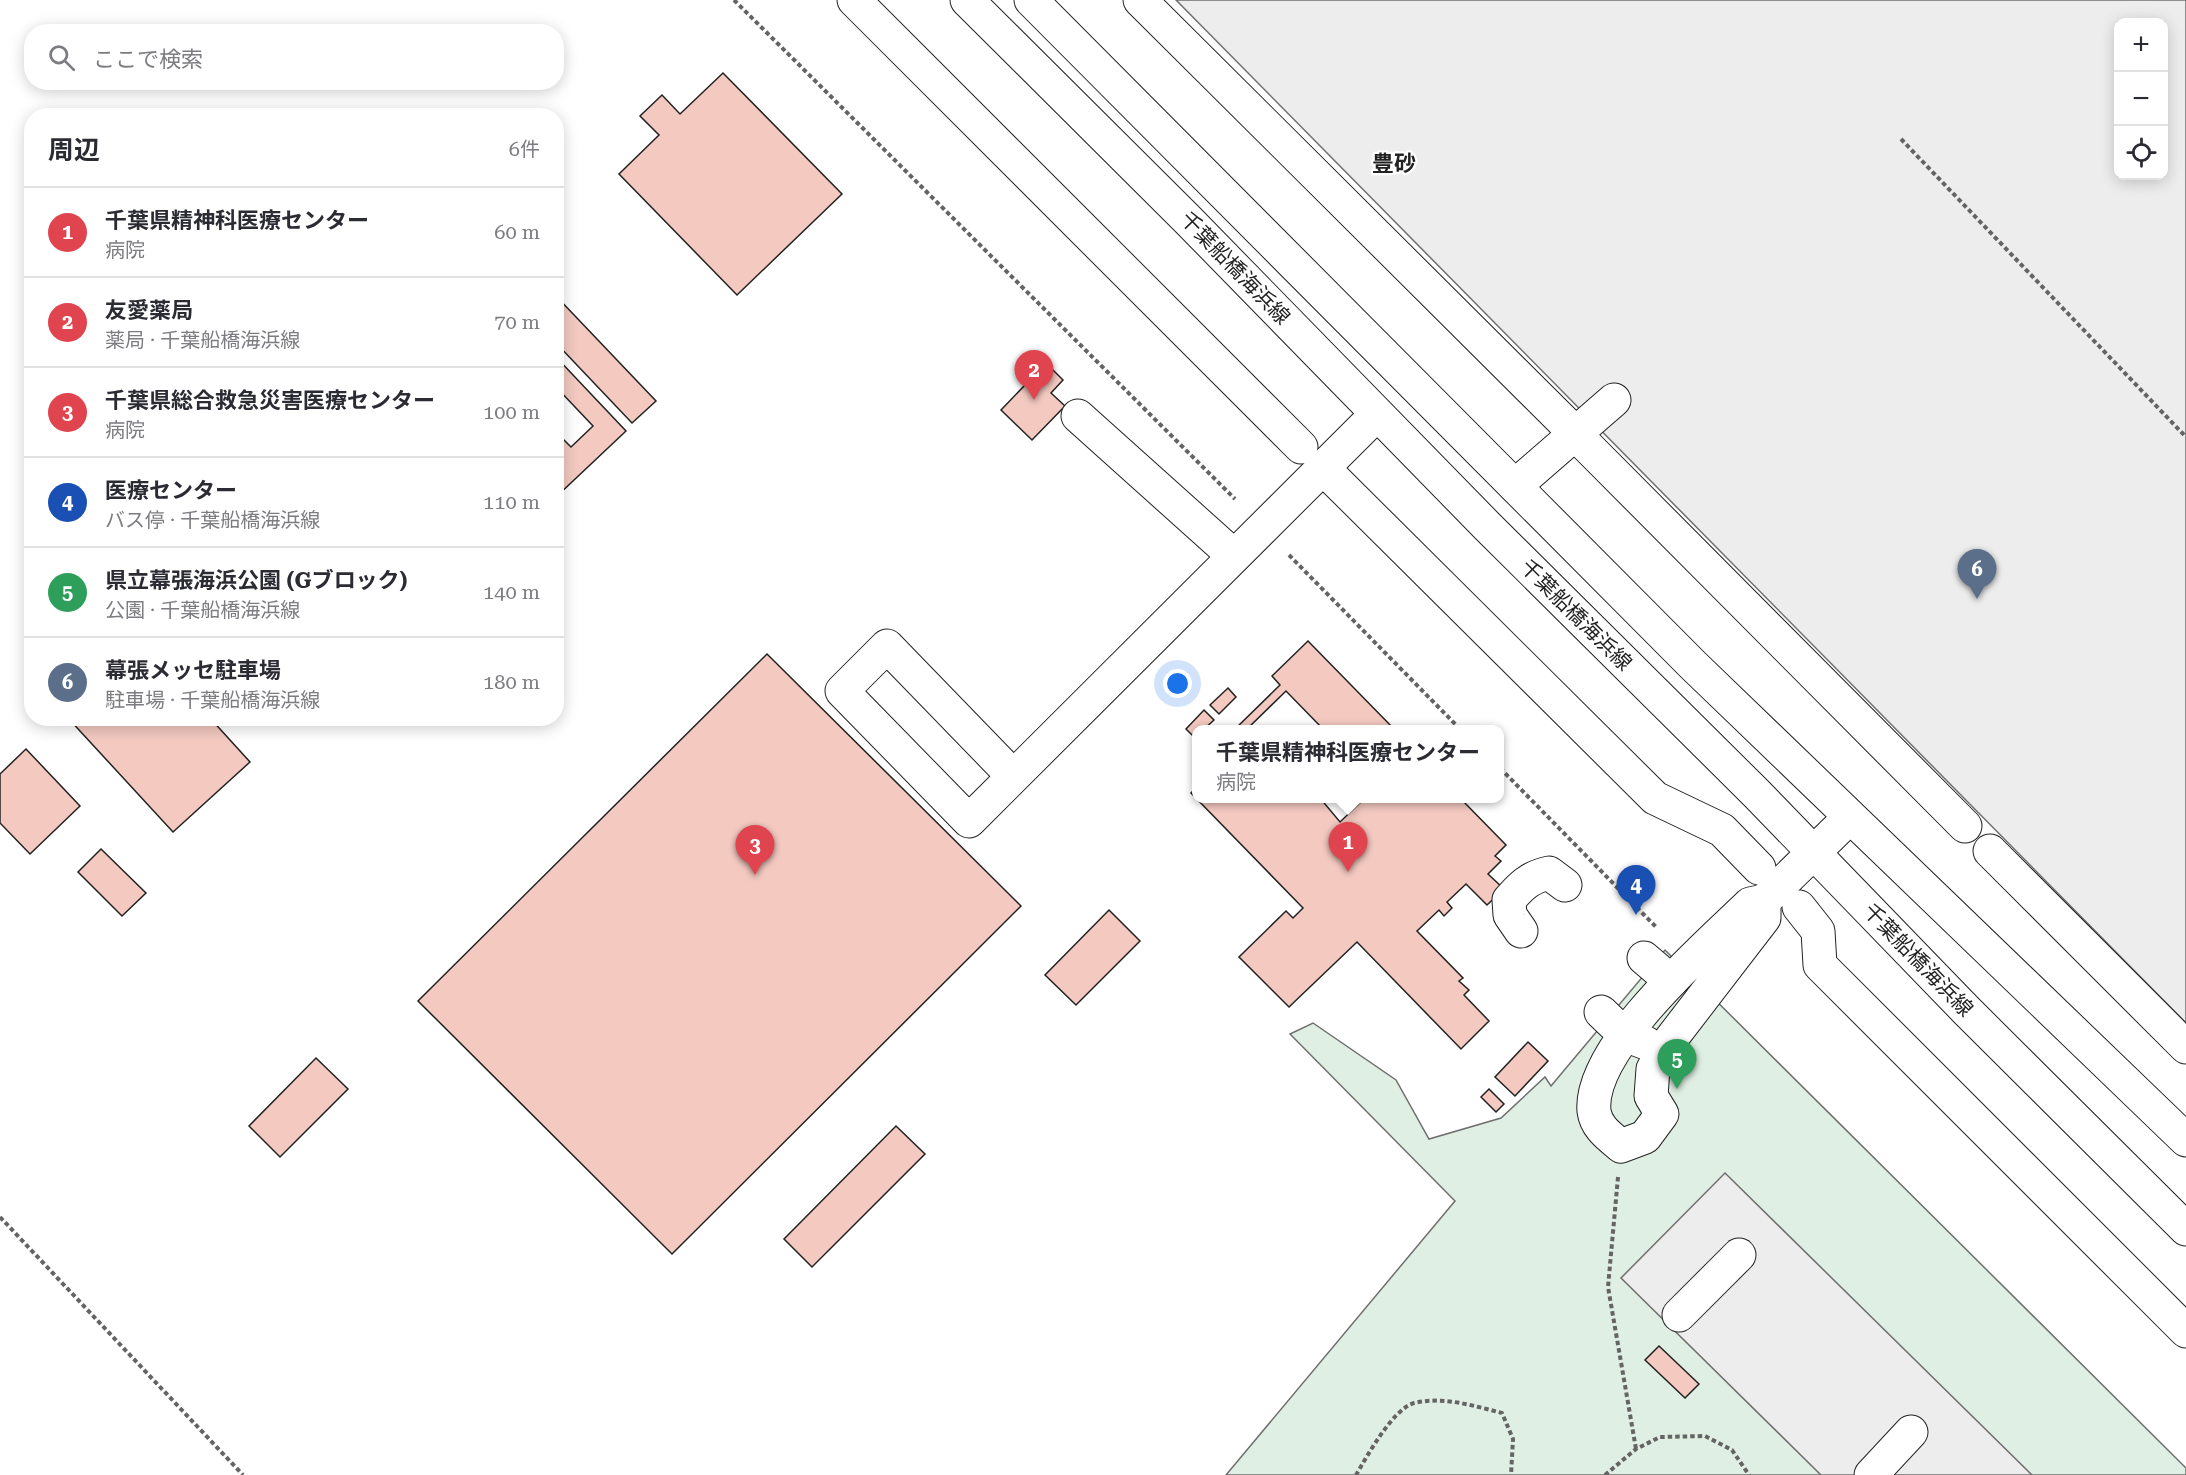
<!DOCTYPE html>
<html lang="ja">
<meta charset="utf-8">
<style>
:root{--surface:#fff;--page:#f7f7f7;--text:#2b2b33;--muted:#7c7c81;--line:#e1e1e2;--accent:#7c3aed}
body{margin:0;font-family:"Roboto Serif","Noto Sans JP",serif;background:var(--page);color:var(--text)}
.controls{position:absolute;right:18px;top:18px;display:grid;overflow:hidden;border-radius:12px;box-shadow:0 3px 15px #0003}
.controls button{width:54px;height:54px;display:grid;place-items:center;padding:0;border:0;border-bottom:2px solid var(--line);background:var(--surface);color:var(--text);font:30px sans-serif}
.you{position:absolute;left:1178px;top:684px;width:21px;height:21px;margin:-15px;border:4px solid #fff;border-radius:50%;background:#1a73e8;box-shadow:0 0 0 9px #1a73e833}
.badge{display:grid;place-items:center;width:39px;height:39px;border-radius:50%;background:var(--accent);color:#fff;font-size:20px;font-weight:700}
.pin{position:absolute;translate:-50% -50px;filter:drop-shadow(0 2px 3px #0008)}
.pin::after{content:'';position:absolute;top:32px;width:21px;height:18px;background:inherit;clip-path:polygon(0 0,100% 0,50% 100%)}
.popup{position:absolute;left:1192px;top:725px;width:312px;height:78px;box-sizing:border-box;display:grid;place-content:center;border-radius:12px;background:var(--surface);filter:drop-shadow(0 2px 4px #0005);font-size:20px;white-space:nowrap;color:var(--muted)}
.popup b{font-size:22px;color:var(--text)}
.popup::after{content:'';position:absolute;left:50%;top:100%;margin-left:-12px;border:12px solid transparent;border-top-color:var(--surface)}
.list{margin:0;padding:0;list-style:none}
h2{display:flex;justify-content:space-between;align-items:center;height:78px;margin:0;padding:0 24px;font-size:26px}
h2 small{font-size:20px;font-weight:400;color:var(--muted)}
.list li{display:grid;grid-template-columns:39px 1fr auto;gap:18px;align-items:center;box-sizing:border-box;height:90px;padding:0 24px;border-top:2px solid var(--line)}
.list b{display:block;font-size:22px;white-space:nowrap}
.list p{margin:0;font-size:20px;white-space:nowrap;color:var(--muted)}
.list em{font-size:20px;font-style:normal;color:var(--muted)}
.icon{flex:none;width:33px;height:33px;fill:none;stroke:currentColor;stroke-width:2;stroke-linecap:round;stroke-linejoin:round}
.map{position:relative;flex:none;width:2186px;height:1475px;overflow:hidden}
.search{position:absolute;background:var(--surface);box-shadow:0 3px 15px #0003;left:24px;top:24px;width:540px;height:66px;display:flex;align-items:center;gap:15px;box-sizing:border-box;padding:0 21px;border-radius:24px;color:var(--muted);font-size:22px}
.panel{position:absolute;background:var(--surface);box-shadow:0 3px 15px #0003;left:24px;top:108px;width:540px;height:618px;border-radius:24px}
.map>svg:first-child{display:block}
</style>
<div class="map">
<svg width="2186" height="1475" viewBox="0 0 2186 1475">
<rect width="100%" height="100%" fill="#fff"/>
<polygon fill="#e0efe3" stroke="#6f6f6f" stroke-width="1.5" points="1665,950 2186,1468 2186,1475 1226,1475 1455,1201 1290,1034 1313,1023 1396,1080 1429,1139 1501,1118 1545,1077 1551,1086"/>
<g fill="#ededed" stroke="#6f6f6f" stroke-width="1.5" fill-rule="evenodd">
<path d="M1176,0H2186V1023ZM2118,22H2164V176H2118Z"/>
<polygon points="1725,1173 2032,1475 1821,1475 1621,1278"/>
</g>
<g fill="#f3c9c0" stroke="#222" stroke-width="1.5">
<polygon points="723,73 842,194 737,295 619,174 659,135 640,116 662,95 680,114"/>
<polygon points="556,296 656,401 632,423 556,343"/>
<polygon points="556,357 626,431 556,497 556,432 571,447 593,426 556,387"/>
<polygon points="1046,363 1063,380 1051,393 1065,406 1032,440 1001,410"/>
<polygon points="1308,641 1395,730 1324,730 1286,691 1246,730 1234,730 1280,685 1272,676"/>
<polygon points="767,654 1021,906 672,1254 418,1001"/>
<polygon points="1228,688 1236,697 1219,714 1210,705"/>
<polygon points="1204,710 1214,720 1203,730 1196,730 1195,738 1186,729"/>
<polygon points="68,718 210,718 250,762 173,832"/>
<polygon points="26,749 80,806 30,854 0,823 0,774"/>
<polygon points="1196,788 1196,798 1320,798 1340,822 1362,801 1360,798 1460,798 1506,845 1495,856 1501,861 1488,874 1504,889 1487,905 1466,884 1447,902 1452,908 1444,916 1439,910 1417,931 1463,978 1459,981 1469,990 1464,995 1489,1021 1461,1049 1357,942 1289,1007 1239,957 1286,911 1293,918 1303,908 1191,793"/>
<polygon points="101,849 146,893 122,916 78,872"/>
<polygon points="1109,910 1140,941 1076,1005 1045,975"/>
<polygon points="1528,1042 1548,1061 1515,1096 1495,1077"/>
<polygon points="316,1058 348,1089 280,1157 249,1126"/>
<polygon points="1489,1089 1504,1104 1496,1112 1481,1097"/>
<polygon points="896,1126 925,1154 812,1267 784,1239"/>
<polygon points="1659,1346 1699,1384 1685,1398 1645,1360"/>
</g>
<g fill="none" stroke-linecap="round" stroke-linejoin="round">
<g stroke="#222" stroke-width="35">
<g id="minor">
<polyline points="854,0 1301,447"/>
<polyline points="1140,0 1569,427"/>
<polyline points="1078,416 1234,556"/>
<polyline points="1583,442 1965,826"/>
<polyline points="1335,480 1655,798 1722,830 1759,868"/>
<polyline points="1515,486 1614,400"/>
<polyline points="1013,776 887,646 842,691 969,821 1377,414"/>
<polyline points="1990,851 2186,1047"/>
<path d="M1764,901V918L1671,1039L1653,1069L1651,1096L1662,1114L1645,1137L1621,1146C1609,1136 1596,1127 1594,1111C1588,1048 1707,946 1750,904L1764,901L1850,817"/>
<polyline points="1799,907 1818,931 1820,965 2186,1331"/>
<path d="M1521,931L1510,915L1509,900C1521,886 1530,877 1549,873L1565,885"/>
<polyline points="1644,958 1671,981"/>
<polyline points="1601,1012 1625,1035 1646,1043"/>
<polyline points="1679,1315 1739,1255"/>
<polyline points="1871,1475 1911,1432"/>
</g>
</g>
<g stroke="#222" stroke-width="35">
<g id="major">
<polyline points="967,0 1188,220 1487,526 1757,794 1966,1010 2186,1229"/>
<polyline points="1031,0 1693,665 2186,1140"/>
</g>
</g>
<g stroke="#646464" stroke-width="4" stroke-dasharray="4.5 3" stroke-linecap="butt">
<polyline points="734,0 1235,499"/>
<polyline points="1901,139 2186,437"/>
<polyline points="1289,555 1461,730"/>
<polyline points="1500,768 1657,928"/>
<polyline points="1618,1177 1608,1287 1636,1449"/>
<polyline points="0,1217 243,1475"/>
<path d="M1356,1475C1367,1456 1393,1409 1414,1403C1444,1396 1474,1406 1502,1413L1513,1439L1511,1475"/>
<polyline points="1605,1475 1636,1449 1660,1437 1705,1436 1732,1450 1749,1475"/>
</g>
<use href="#minor" stroke="#fff" stroke-width="33"/>
<use href="#major" stroke="#fff" stroke-width="33"/>
</g>
<g text-anchor="middle" stroke-width="4.5" stroke-linejoin="round" paint-order="stroke">
<g font-size="21" fill="#222" stroke="#fff">
<text transform="translate(1235 268) rotate(46)" y="7">千葉船橋海浜線</text>
<text transform="translate(1576 615) rotate(45)" y="7">千葉船橋海浜線</text>
<text transform="translate(1918 960) rotate(46)" y="7">千葉船橋海浜線</text>
</g>
<g font-size="22" font-weight="bold" fill="#222" stroke="#fff">
<text x="1394" y="171">豊砂</text>
</g>
</g>
</svg>
<div class="controls">
<button>+</button>
<button>−</button>
<button><svg class="icon" aria-label="locate" viewBox="0 0 24 24"><circle cx="12" cy="12" r="6"/><path d="M12 2v4M12 18v4M2 12h4M18 12h4"/></svg></button>
</div>
<div class="you"></div>
<div class="pin badge" style="left:1348px;top:872px;background:#e0444e">1</div>
<div class="popup"><b>千葉県精神科医療センター</b>病院</div>
<div class="pin badge" style="left:1034px;top:400px;background:#e0444e">2</div>
<div class="pin badge" style="left:755px;top:875px;background:#e0444e">3</div>
<div class="pin badge" style="left:1636px;top:915px;background:#1a4fb4">4</div>
<div class="pin badge" style="left:1677px;top:1089px;background:#2e9e5b">5</div>
<div class="pin badge" style="left:1977px;top:599px;background:#5c6f8a">6</div>
<div class="search"><svg class="icon" aria-label="search" viewBox="0 0 24 24"><circle cx="10" cy="10" r="6"/><path d="M15 15l6 6"/></svg>ここで検索</div>
<section class="panel">
<h2>周辺<small>6件</small></h2>
<ul class="list">
<li><span class="badge" style="background:#e0444e">1</span><div><b>千葉県精神科医療センター</b><p>病院</p></div><em>60 m</em></li>
<li><span class="badge" style="background:#e0444e">2</span><div><b>友愛薬局</b><p>薬局 · 千葉船橋海浜線</p></div><em>70 m</em></li>
<li><span class="badge" style="background:#e0444e">3</span><div><b>千葉県総合救急災害医療センター</b><p>病院</p></div><em>100 m</em></li>
<li><span class="badge" style="background:#1a4fb4">4</span><div><b>医療センター</b><p>バス停 · 千葉船橋海浜線</p></div><em>110 m</em></li>
<li><span class="badge" style="background:#2e9e5b">5</span><div><b>県立幕張海浜公園 (Gブロック)</b><p>公園 · 千葉船橋海浜線</p></div><em>140 m</em></li>
<li><span class="badge" style="background:#5c6f8a">6</span><div><b>幕張メッセ駐車場</b><p>駐車場 · 千葉船橋海浜線</p></div><em>180 m</em></li>
</ul>
</section>
</div>
